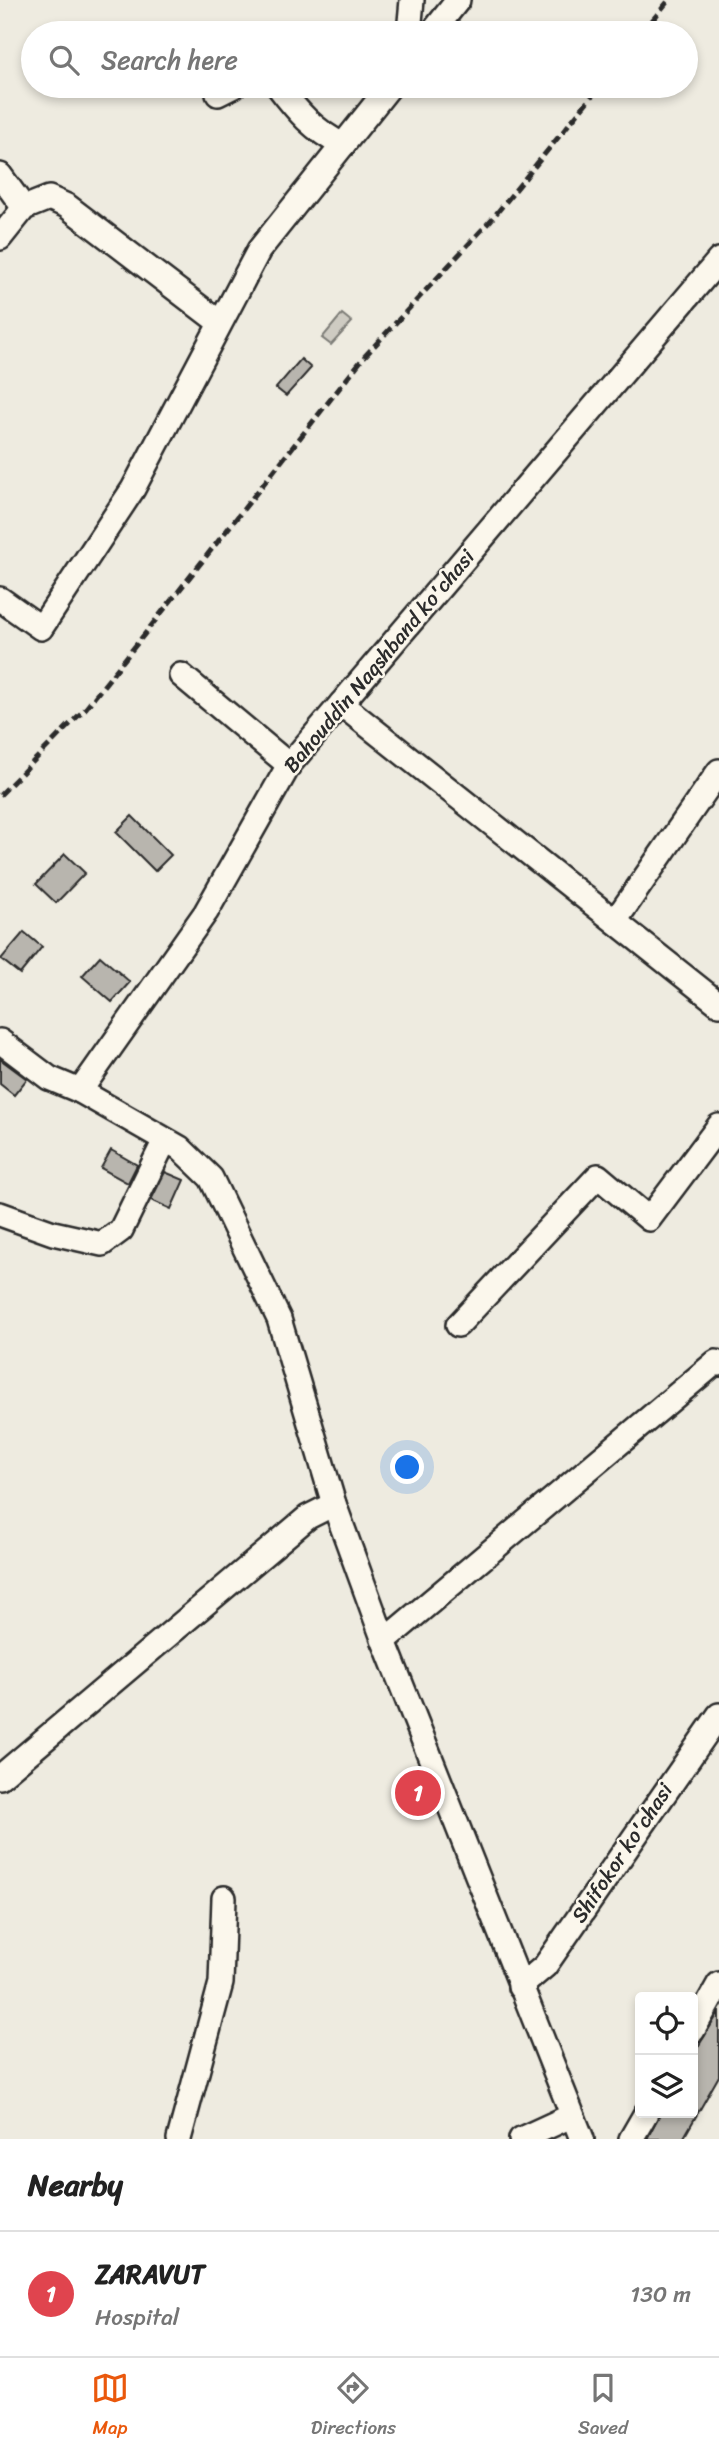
<!DOCTYPE html>
<style>
:root{--surface:#fff;--page:#f2f2f2;--text:#222;--muted:#767676;--line:#e0e0e0;--accent:#ea580c}
body{margin:0;font-family:Sriracha,sans-serif;background:var(--page);color:var(--text)}
.controls{position:absolute;right:21px;bottom:21px;display:grid;overflow:hidden;border-radius:7px;box-shadow:0 4px 10px #0003}
.controls button{width:63px;height:63px;display:grid;place-items:center;padding:0;border:0;border-bottom:2px solid var(--line);background:var(--surface);color:var(--text);font:35px sans-serif}
.you{position:absolute;left:408px;top:1468px;width:24px;height:24px;margin:-18px;border:5px solid #fff;border-radius:50%;background:#1a73e8;box-shadow:0 0 0 10px #1a73e833}
.badge{display:grid;place-items:center;width:46px;height:46px;border-radius:50%;background:var(--accent);color:#fff;font-size:23px;font-weight:700}
.pin{position:absolute;translate:-50% -50%;border:4px solid #fff;box-shadow:0 2px 7px #0006}
.list{margin:0;padding:0;list-style:none}
h2{display:flex;justify-content:space-between;align-items:center;height:91px;margin:0;padding:0 28px;font-size:30px}
h2 small{font-size:23px;font-weight:400;color:var(--muted)}
.list li{display:grid;grid-template-columns:46px 1fr auto;gap:21px;align-items:center;box-sizing:border-box;height:126px;padding:0 28px;border-top:2px solid var(--line)}
.list b{display:block;font-size:26px;white-space:nowrap}
.list p{margin:0;font-size:23px;white-space:nowrap;color:var(--muted)}
.list em{font-size:23px;font-style:normal;color:var(--muted)}
.icon{flex:none;width:38px;height:38px;fill:none;stroke:currentColor;stroke-width:2;stroke-linecap:round;stroke-linejoin:round}
.map{position:relative;flex:none;width:719px;height:2139px;overflow:hidden}
.search{position:absolute;background:var(--surface);box-shadow:0 4px 10px #0003;left:21px;right:21px;top:21px;height:77px;display:flex;align-items:center;gap:18px;box-sizing:border-box;padding:0 24px;border-radius:38px;color:var(--muted);font-size:26px}
.sheet{height:217px;background:var(--surface)}
nav{display:flex;justify-content:space-around;align-items:center;box-sizing:border-box;height:98px;border-top:2px solid var(--line);background:var(--surface);font-size:19px;color:var(--muted)}
nav a{display:grid;justify-items:center;gap:4px}
nav .on{color:var(--accent)}
.map>svg:first-child{display:block}
</style>
<div class="map">
<svg width="719" height="2139" viewBox="0 0 719 2139">
<rect width="100%" height="100%" fill="#eeebe0"/>
<filter id="ink" filterUnits="userSpaceOnUse"><feTurbulence type="fractalNoise" baseFrequency=".0143" numOctaves="2"/><feDisplacementMap in="SourceGraphic" scale="14" xChannelSelector="R" yChannelSelector="G"/><feConvolveMatrix kernelMatrix="1 2 1 2 8 2 1 2 1" color-interpolation-filters="sRGB"/></filter>
<g filter="url(#ink)">
<polygon fill="#cecbc2" stroke="#7c7b76" stroke-width="2" points="342,314 352,322 331,345 322,338"/>
<g fill="#b8b5ae" stroke="#2b2b2b" stroke-width="2">
<polygon points="301,359 311,368 286,396 276,388"/>
<polygon points="132,816 171,855 155,871 116,832"/>
<polygon points="65,854 85,873 56,903 36,884"/>
<polygon points="24,932 42,947 20,974 1,959"/>
<polygon points="100,956 130,982 112,1002 82,976"/>
<polygon points="0,1059 27,1079 14,1095 0,1084"/>
<polygon points="111,1150 137,1165 128,1183 101,1168"/>
<polygon points="165,1172 184,1180 171,1209 151,1200"/>
<polygon points="719,2012 719,2076 683,2139 647,2139 660,2113 693,2113 693,2055"/>
</g>
<g fill="none" stroke-linecap="round" stroke-linejoin="round">
<g stroke="#2b2b2b" stroke-width="28">
<g id="minor">
<polyline points="409,33 412,0"/>
<polyline points="432,33 458,0"/>
<path d="M278,86C297,111 314,131 343,145"/>
<polyline points="218,94 234,86"/>
<polyline points="0,175 24,208"/>
<polyline points="0,238 24,208 49,198 67,206 219,322"/>
<polyline points="0,599 41,628 133,489 259,250 390,86"/>
<polyline points="181,675 289,765"/>
<polyline points="341,704 719,1004"/>
<polyline points="615,921 719,771"/>
<polyline points="0,1041 49,1078 80,1091 180,1148 211,1178 279,1319 334,1504 384,1641 582,2139"/>
<polyline points="80,1091 206,912 289,765 719,260"/>
<polyline points="0,1214 53,1233 102,1244 121,1230 165,1140"/>
<polyline points="458,1325 598,1176 649,1219 719,1126"/>
<polyline points="384,1641 716,1362 719,1364"/>
<polyline points="0,1777 308,1517 334,1504"/>
<polyline points="520,1987 545,1966 719,1715"/>
<polyline points="693,2030 719,1984"/>
<polyline points="179,2139 221,1983 224,1898"/>
<polyline points="521,2139 571,2116"/>
<polyline points="631,2139 646,2113"/>
</g>
</g>
<use href="#minor" stroke="#fbf7ec" stroke-width="23"/>
<g stroke="#2b2b2b" stroke-width="5" stroke-dasharray="10 5" stroke-linecap="butt">
<polyline points="642,33 669,0"/>
<polyline points="0,795 86,708 364,357 491,220 600,86"/>
</g>
</g>
</g>
<g text-anchor="middle" stroke-width="5" stroke-linejoin="round" paint-order="stroke">
<g font-size="21" fill="#2b2b2b" stroke="#fbf7ec">
<text transform="translate(379 661) rotate(-50)" y="7">Bahouddin Naqshband ko'chasi</text>
<text transform="translate(622 1853) rotate(-56)" y="7">Shifokor ko'chasi</text>
</g>
</g>
</svg>
<div class="controls">
<button><svg class="icon" aria-label="locate" viewBox="0 0 24 24"><circle cx="12" cy="12" r="6"/><path d="M12 2v4M12 18v4M2 12h4M18 12h4"/></svg></button>
<button><svg class="icon" aria-label="layers" viewBox="0 0 24 24"><path d="M12 4l9 5-9 5-9-5zM3 14l9 5 9-5"/></svg></button>
</div>
<div class="you"></div>
<div class="pin badge" style="left:418px;top:1793px;background:#e0444e">1</div>
<div class="search"><svg class="icon" aria-label="search" viewBox="0 0 24 24"><circle cx="10" cy="10" r="6"/><path d="M15 15l6 6"/></svg>Search here</div>
</div>
<section class="sheet">
<h2>Nearby<small></small></h2>
<ul class="list">
<li><span class="badge" style="background:#e0444e">1</span><div><b>ZARAVUT</b><p>Hospital</p></div><em>130 m</em></li>
</ul>
</section>
<nav>
<a class="on"><svg class="icon" aria-label="map" viewBox="0 0 24 24"><path d="M3 6l6-2 6 2 6-2v14l-6 2-6-2-6 2zM9 4v14M15 6v14"/></svg>Map</a>
<a><svg class="icon" aria-label="directions" viewBox="0 0 24 24"><path d="M12 3l9 9-9 9-9-9zM9 14v-3h6M13 9l2 2-2 2"/></svg>Directions</a>
<a><svg class="icon" aria-label="saved" viewBox="0 0 24 24"><path d="M7 4h10v16l-5-4-5 4z"/></svg>Saved</a>
</nav>
